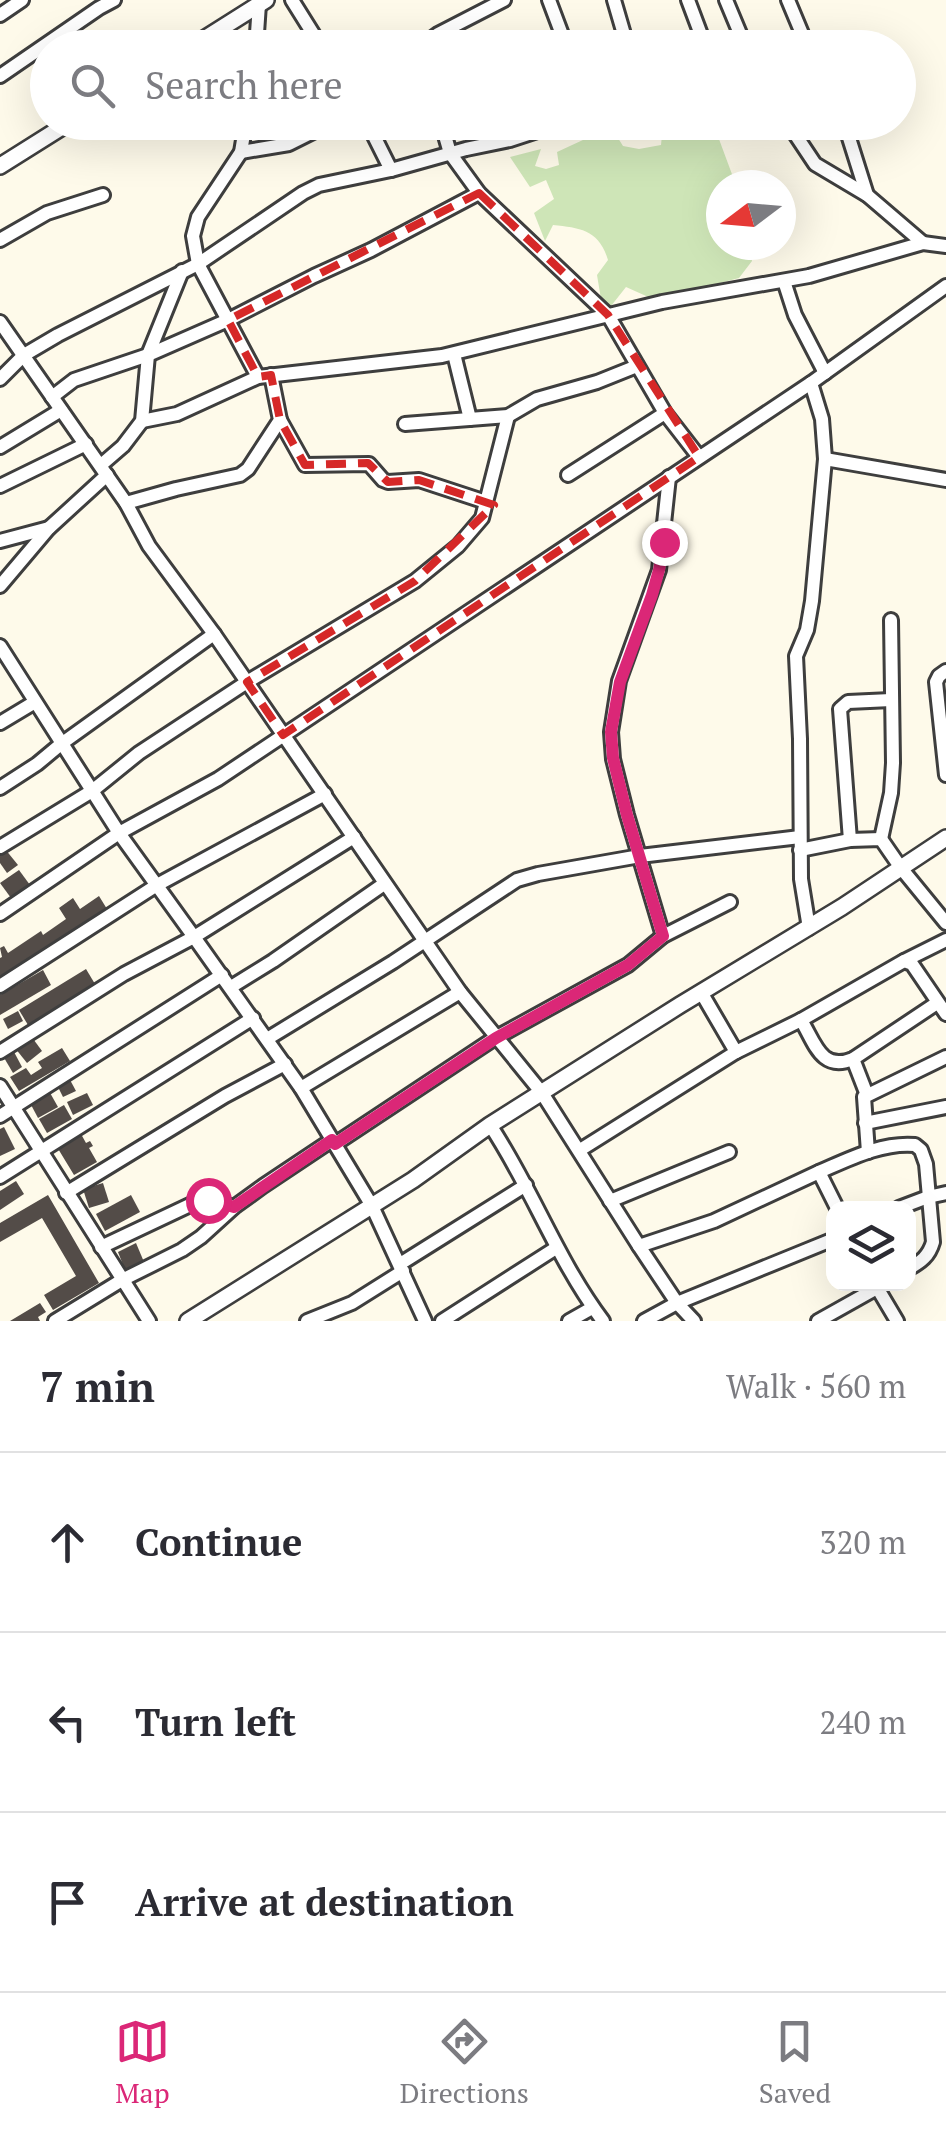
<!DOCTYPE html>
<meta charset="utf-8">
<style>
:root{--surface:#fff;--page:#f7f7f7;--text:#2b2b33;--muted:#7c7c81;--line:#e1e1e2;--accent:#db2777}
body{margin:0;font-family:"PT Serif",serif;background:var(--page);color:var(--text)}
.controls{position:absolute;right:30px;bottom:30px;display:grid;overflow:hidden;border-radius:20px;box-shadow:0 10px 40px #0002}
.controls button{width:90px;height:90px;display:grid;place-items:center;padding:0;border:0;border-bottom:2px solid var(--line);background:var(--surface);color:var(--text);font:50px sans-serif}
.compass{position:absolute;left:706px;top:170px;width:90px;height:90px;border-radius:50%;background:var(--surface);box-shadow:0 10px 40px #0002;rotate:254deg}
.stop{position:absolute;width:30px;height:30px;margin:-22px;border:8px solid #db2777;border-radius:50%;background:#fff}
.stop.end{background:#db2777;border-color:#fff;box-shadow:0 2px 10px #0008}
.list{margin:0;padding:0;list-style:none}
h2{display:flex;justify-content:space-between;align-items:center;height:130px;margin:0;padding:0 40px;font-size:42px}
h2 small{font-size:32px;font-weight:400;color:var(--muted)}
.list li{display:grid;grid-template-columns:65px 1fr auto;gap:30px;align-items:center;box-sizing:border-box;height:180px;padding:0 40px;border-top:2px solid var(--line)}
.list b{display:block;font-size:38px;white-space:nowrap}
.list em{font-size:32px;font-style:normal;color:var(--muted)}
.icon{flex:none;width:55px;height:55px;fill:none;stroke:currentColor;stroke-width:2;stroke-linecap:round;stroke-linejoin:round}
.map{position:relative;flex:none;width:946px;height:1321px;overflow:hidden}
.search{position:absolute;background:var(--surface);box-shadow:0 10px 40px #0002;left:30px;right:30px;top:30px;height:110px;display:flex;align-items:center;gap:25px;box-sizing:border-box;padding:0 35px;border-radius:55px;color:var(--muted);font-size:38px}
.sheet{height:670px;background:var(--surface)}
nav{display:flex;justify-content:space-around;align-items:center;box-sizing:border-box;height:140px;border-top:2px solid var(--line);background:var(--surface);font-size:28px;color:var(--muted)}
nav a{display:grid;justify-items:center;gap:5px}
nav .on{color:var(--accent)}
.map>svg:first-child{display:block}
</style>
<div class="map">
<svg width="946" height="1321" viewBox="0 0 946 1321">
<rect width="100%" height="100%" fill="#fefaea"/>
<path fill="#cee5b7" d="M646,123H713L736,185H721V245H750L752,261L739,278L655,300L626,287L611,306L601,299L597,275L608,260C599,230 581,228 553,225L545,241L534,213L554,199L546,180L530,187L510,157L541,149L535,166L546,169L559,165L557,152L611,127L623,146L639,149L661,145L662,135Z"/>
<g fill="#534c48">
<polygon points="5,849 18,865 7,873 0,863 0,852"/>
<polygon points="19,870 30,885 11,898 0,883"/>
<polygon points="99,896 107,909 0,979 0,958 2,957 0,948 4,946 8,953 41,931 43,935 66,919 59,908 73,898 80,909"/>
<polygon points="86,969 95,984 28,1025 19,1010"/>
<polygon points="43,970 51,985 0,1015 0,995"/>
<polygon points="18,1011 23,1021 8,1029 3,1019"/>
<polygon points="31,1036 42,1051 27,1063 15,1048"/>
<polygon points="62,1048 70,1061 19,1091 10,1077 26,1068 31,1075 42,1068 38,1062"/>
<polygon points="13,1050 22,1067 13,1073 3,1056"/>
<polygon points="69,1078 76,1091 63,1097 57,1085"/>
<polygon points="49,1091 58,1107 38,1118 29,1101"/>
<polygon points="87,1093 93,1105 73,1115 67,1102"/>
<polygon points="64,1105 72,1119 47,1133 39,1119"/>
<polygon points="4,1127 15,1149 0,1156 0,1129"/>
<polygon points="81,1134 86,1143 90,1141 93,1146 89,1148 97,1162 74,1175 57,1147"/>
<polygon points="16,1181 24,1194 0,1210 0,1191"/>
<polygon points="103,1183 109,1202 89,1208 83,1189"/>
<polygon points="48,1195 99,1283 53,1310 44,1295 76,1276 42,1218 0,1242 0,1223"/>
<polygon points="131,1195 140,1212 105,1231 96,1214"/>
<polygon points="136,1243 144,1262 125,1270 118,1252"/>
<polygon points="40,1303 46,1312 38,1317 40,1321 10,1321"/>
</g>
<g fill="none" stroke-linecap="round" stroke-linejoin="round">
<g stroke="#3e3e3e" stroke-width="18">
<g id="minor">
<polyline points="292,0 322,48"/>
<polyline points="549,0 567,48"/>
<polyline points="614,0 628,48"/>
<polyline points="688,0 706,48"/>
<polyline points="726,0 746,48"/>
<polyline points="788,0 808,48"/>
<polyline points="0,15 22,0"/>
<polyline points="256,48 259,4"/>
<polyline points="419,48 438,34 504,0"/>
<path d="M791,48C812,39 836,34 855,48"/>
<polyline points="0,76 99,8 114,0"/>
<polyline points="246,122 241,152 198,217 193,236 198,264 258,377"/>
<polyline points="367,122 391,170"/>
<polyline points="441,122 450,153 479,193 608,315 665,413 699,457"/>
<polyline points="787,122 815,164 867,195 923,243"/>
<polyline points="844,122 867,195"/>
<polyline points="241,152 289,144 333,122"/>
<polyline points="0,240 47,213 103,195"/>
<polyline points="784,281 795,315 825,373"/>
<polyline points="0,322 126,503 149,546 214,634 460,992 542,1093 639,1246 677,1303 694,1321"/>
<polyline points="454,354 470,419"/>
<polyline points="0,379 24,355 58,335 198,264 303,193 319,185 391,170 466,149 510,140 565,122"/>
<polyline points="52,397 74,380 148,355 228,320 314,276 371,250 479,193"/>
<polyline points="280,420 305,465 369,464 383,480 388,482 419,480 486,502"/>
<polyline points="142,421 177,414 258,377 442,356 662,302 809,276 923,243 946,246"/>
<polyline points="405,424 508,416 537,399 597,382 637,366"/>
<polyline points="0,447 61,410"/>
<polyline points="825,459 946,480"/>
<polyline points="101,465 123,446 142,421 148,355 182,271"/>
<polyline points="568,475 665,413"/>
<polyline points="0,486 86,444"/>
<polyline points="126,503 176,489 240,475 248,469 280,420 271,375"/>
<polyline points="0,541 49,528"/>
<polyline points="0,586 49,528 107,475"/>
<polyline points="0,646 119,833 194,937 354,837"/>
<polyline points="946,671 939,676 936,682 946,775"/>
<polyline points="0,723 35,702"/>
<polyline points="0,788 37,764 61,744 214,634"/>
<polyline points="881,839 891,793 893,763 891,620"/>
<polyline points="850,840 840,709 848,702 891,700"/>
<polyline points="0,847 92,791 139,753 247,682 415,581 458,546 482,518 508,416"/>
<polyline points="800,850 850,840 881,839 901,868 946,923"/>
<polyline points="0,914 119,833 218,779 811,383 946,286"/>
<polyline points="809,928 801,879 800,739 796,656 807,630 812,601 825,459 822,419 811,383"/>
<polyline points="663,936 627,815 613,759 611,732 619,681 659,570 669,477"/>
<polyline points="904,961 946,940"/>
<polyline points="0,986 157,885 325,794"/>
<polyline points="231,987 273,961 384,884"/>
<path d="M801,1020C815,1043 821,1072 853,1059L937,1003"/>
<polyline points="267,1039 393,962 517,880 538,874 640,856 800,837"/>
<polyline points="0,1052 124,974 194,937 301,1088 372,1206 425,1321"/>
<polyline points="736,1052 801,1020 904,961 912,964 946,1014"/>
<polyline points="853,1059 867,1095"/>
<polyline points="0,1086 149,1321"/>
<polyline points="301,1088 460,992"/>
<polyline points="0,1116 222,975"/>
<polyline points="865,1123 946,1107"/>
<path d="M490,1125C532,1188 557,1260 603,1321"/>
<polyline points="335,1144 495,1038 628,965 663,936 730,902"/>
<polyline points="580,1150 736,1052 701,992"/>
<polyline points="868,1152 864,1097 946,1057"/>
<path d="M819,1172C849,1159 882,1142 915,1145L921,1150L926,1164L933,1242C929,1256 921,1262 908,1269"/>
<polyline points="0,1177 253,1018"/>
<polyline points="66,1193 225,1096 285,1064"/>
<polyline points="610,1201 729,1152"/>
<polyline points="899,1208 928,1197 946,1193"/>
<polyline points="639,1246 714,1221 819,1172 837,1208"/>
<polyline points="101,1247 192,1204 207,1200 234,1207"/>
<polyline points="400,1264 526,1185"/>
<polyline points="875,1284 897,1321"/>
<polyline points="55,1321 122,1280 182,1250 201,1237 234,1207 263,1186 332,1140"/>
<polyline points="307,1321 352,1303 403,1271"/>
<polyline points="442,1321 556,1248"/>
<polyline points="569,1321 592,1308"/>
<polyline points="644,1321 677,1303 834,1239"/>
<polyline points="818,1321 884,1284"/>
</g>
</g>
<g stroke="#3e3e3e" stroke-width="20">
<g id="tertiary">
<polyline points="190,48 266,0"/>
<polyline points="0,166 70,122"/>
<polyline points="188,1321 413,1180 490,1125 680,1005 842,907 946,838"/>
</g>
</g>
<use href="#minor" stroke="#fff" stroke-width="12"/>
<use href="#tertiary" stroke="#fff" stroke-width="15"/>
</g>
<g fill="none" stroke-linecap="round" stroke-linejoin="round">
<polyline stroke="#db2777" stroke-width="12" points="208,1200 234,1207 332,1140 335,1144 496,1038 628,965 663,936 627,815 613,758 611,732 620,682 652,595 659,570 664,542"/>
</g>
<path fill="none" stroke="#d62828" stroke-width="8" stroke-dasharray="20 12" stroke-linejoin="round" d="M479,193L608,315L699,457L283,735L247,682L415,581L494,505L419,480L388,482L368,463L305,465L280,420L271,375L258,377L228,320Z"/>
</svg>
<div class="controls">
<button><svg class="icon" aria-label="layers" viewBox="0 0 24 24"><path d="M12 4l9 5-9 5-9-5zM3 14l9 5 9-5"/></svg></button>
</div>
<svg class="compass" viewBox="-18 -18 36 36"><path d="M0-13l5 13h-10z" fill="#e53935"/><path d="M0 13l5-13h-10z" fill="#7c7c81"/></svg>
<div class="stop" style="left:208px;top:1200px"></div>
<div class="stop end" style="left:664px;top:542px"></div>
<div class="search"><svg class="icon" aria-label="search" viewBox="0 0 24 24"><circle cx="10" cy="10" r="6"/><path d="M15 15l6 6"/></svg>Search here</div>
</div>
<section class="sheet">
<h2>7 min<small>Walk · 560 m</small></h2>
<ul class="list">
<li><svg class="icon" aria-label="ahead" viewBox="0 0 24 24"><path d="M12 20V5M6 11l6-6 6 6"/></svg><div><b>Continue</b></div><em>320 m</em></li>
<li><svg class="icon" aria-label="left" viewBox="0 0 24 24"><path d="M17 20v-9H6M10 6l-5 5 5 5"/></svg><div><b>Turn left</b></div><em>240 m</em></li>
<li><svg class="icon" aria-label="arrive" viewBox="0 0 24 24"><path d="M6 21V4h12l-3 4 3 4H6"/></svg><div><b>Arrive at destination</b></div></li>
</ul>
</section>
<nav>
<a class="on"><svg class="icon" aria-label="map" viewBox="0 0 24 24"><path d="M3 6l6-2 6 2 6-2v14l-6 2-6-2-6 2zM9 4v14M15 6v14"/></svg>Map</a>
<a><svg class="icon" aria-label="directions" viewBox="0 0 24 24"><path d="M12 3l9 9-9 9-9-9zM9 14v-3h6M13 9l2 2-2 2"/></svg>Directions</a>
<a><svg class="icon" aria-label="saved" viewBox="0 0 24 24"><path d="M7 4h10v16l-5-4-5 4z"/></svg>Saved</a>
</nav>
